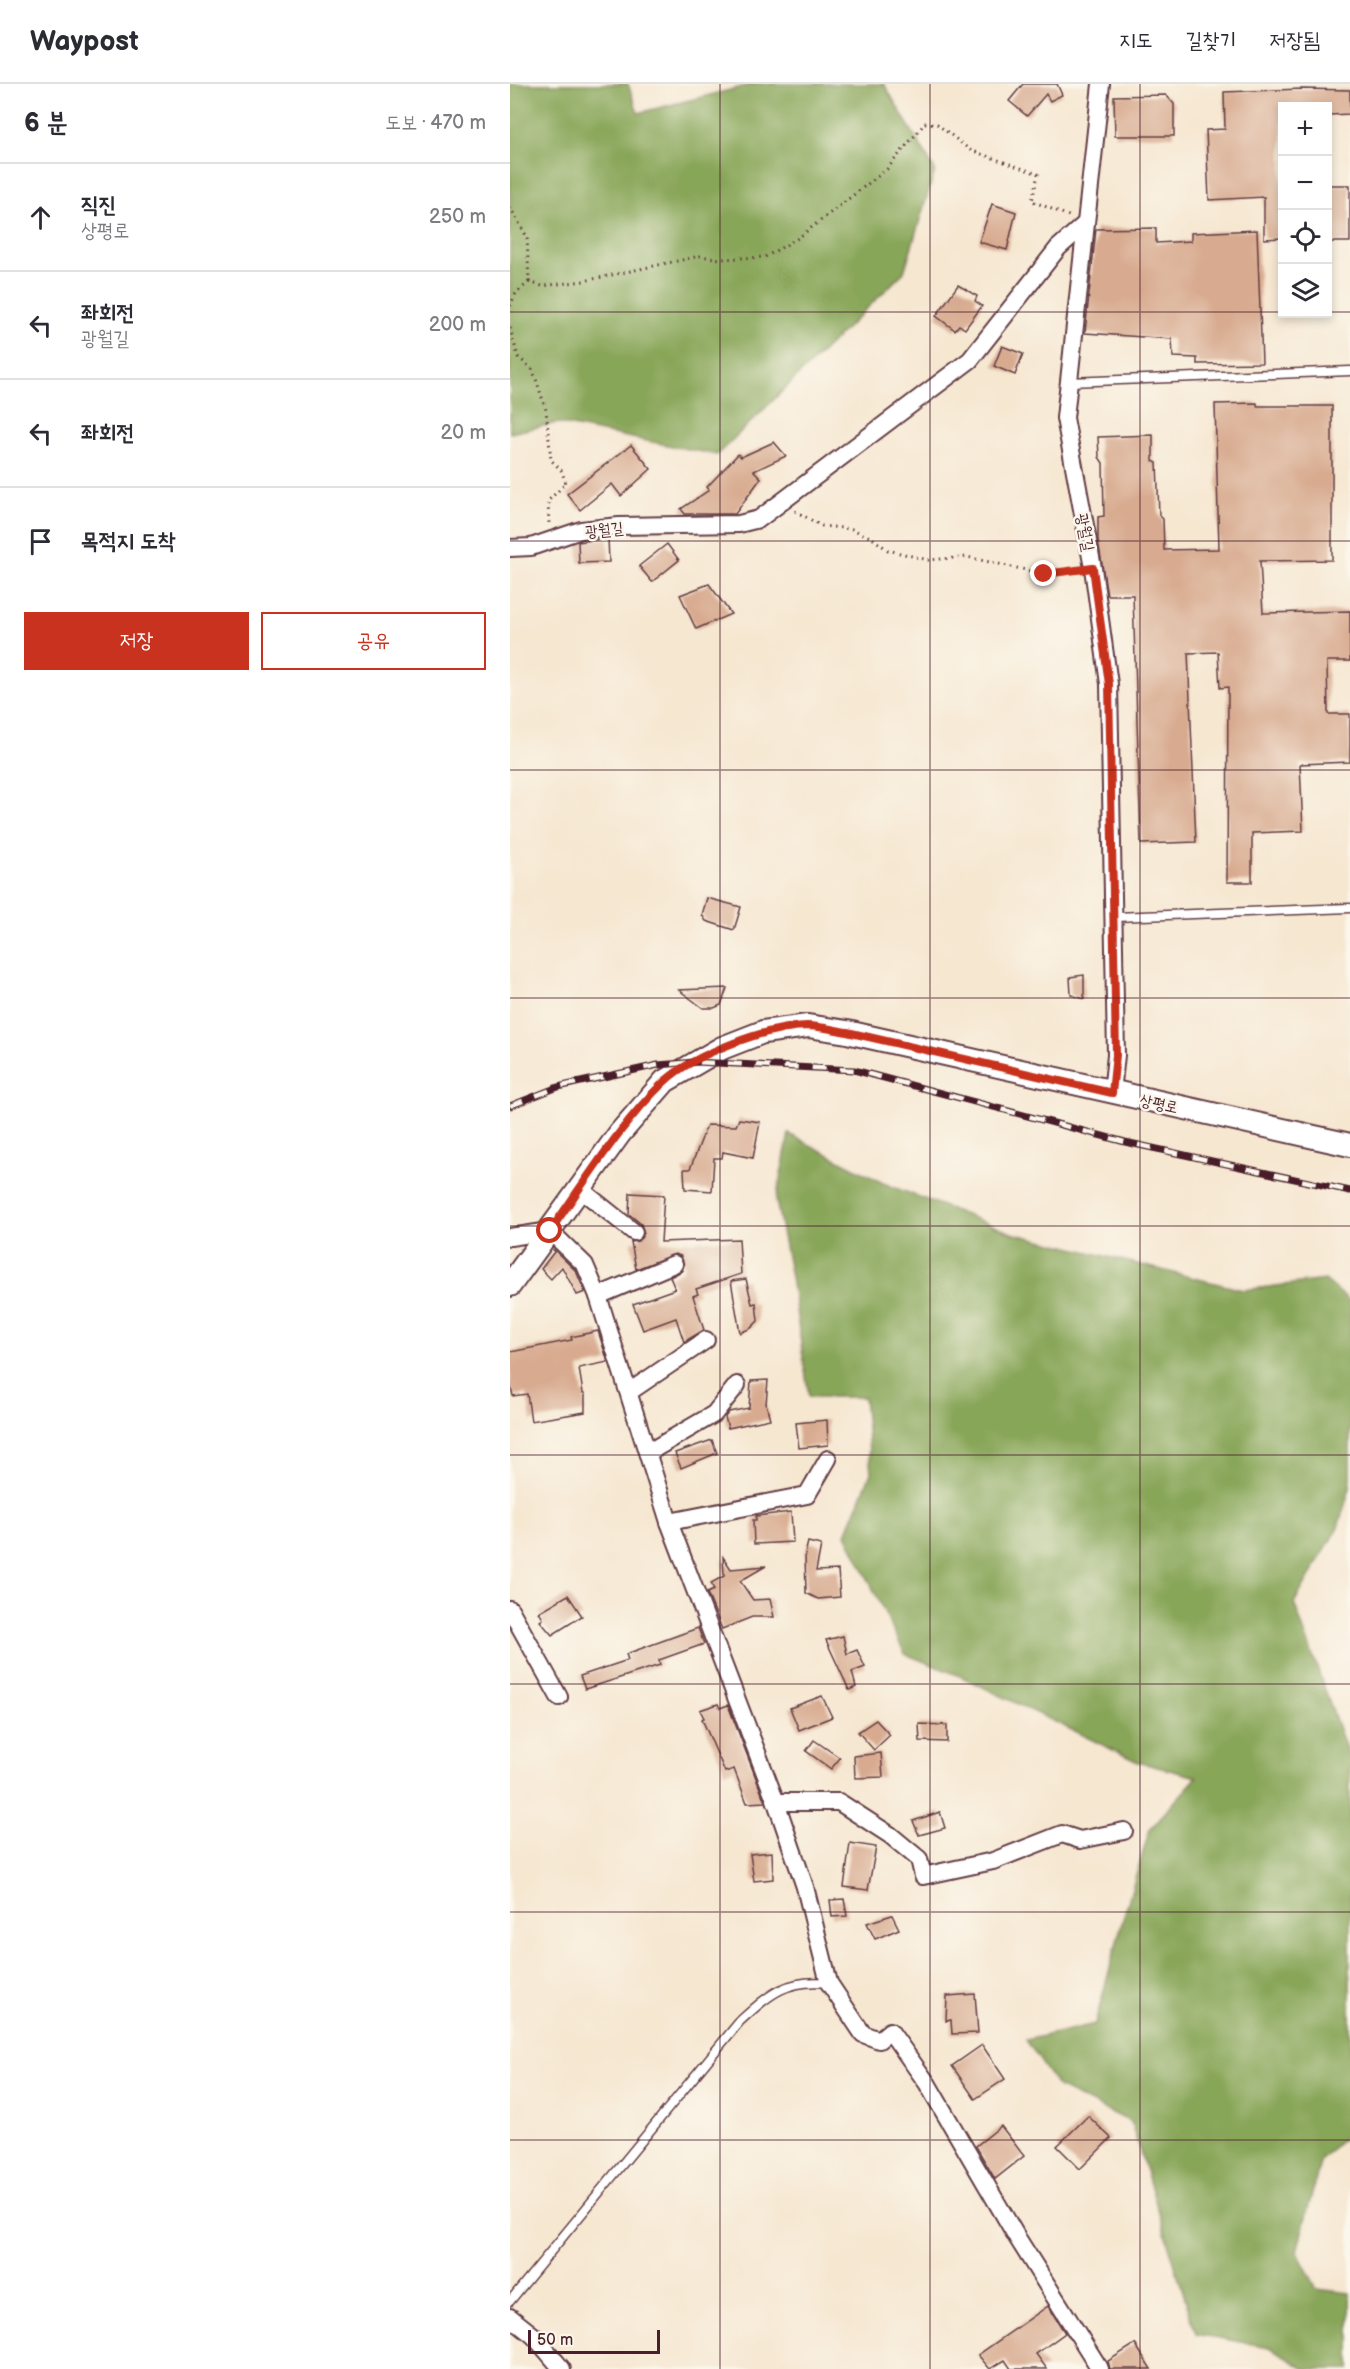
<!DOCTYPE html>
<html lang="ko">
<meta charset="utf-8">
<style>
:root{--surface:#fff;--page:#f7f7f7;--text:#2b2b33;--muted:#7c7c81;--line:#e1e1e2;--accent:#c8321e}
body{margin:0;font-family:"Balsamiq Sans","Poor Story",sans-serif;background:var(--page);color:var(--text)}
.controls{position:absolute;right:18px;top:18px;display:grid;overflow:hidden;border-radius:0px;box-shadow:0 3px 9px #0003}
.controls button{width:54px;height:54px;display:grid;place-items:center;padding:0;border:0;border-bottom:2px solid var(--line);background:var(--surface);color:var(--text);font:30px sans-serif}
.scale{position:absolute;left:18px;bottom:15px;width:132px;box-sizing:border-box;padding-left:6px;border:3px solid #4a1f2b;border-top:0;font-size:16px;line-height:21px;white-space:nowrap;color:#4a1f2b;-webkit-text-stroke:4px #fbf7ec;paint-order:stroke}
.stop{position:absolute;width:18px;height:18px;margin:-14px;border:4px solid #c8321e;border-radius:50%;background:#fff}
.stop.end{background:#c8321e;border-color:#fff;box-shadow:0 2px 6px #0008}
.list{margin:0;padding:0;list-style:none}
h2{display:flex;justify-content:space-between;align-items:center;height:78px;margin:0;padding:0 24px;font-size:26px}
h2 small{font-size:20px;font-weight:400;color:var(--muted)}
.list li{display:grid;grid-template-columns:39px 1fr auto;gap:18px;align-items:center;box-sizing:border-box;height:108px;padding:0 24px;border-top:2px solid var(--line)}
.list b{display:block;font-size:22px;white-space:nowrap}
.list p{margin:0;font-size:20px;white-space:nowrap;color:var(--muted)}
.list em{font-size:20px;font-style:normal;color:var(--muted)}
.actions{display:flex;gap:12px;padding:18px 24px}
.actions a{flex:1;padding:14px 0;border:2px solid var(--accent);border-radius:0px;text-align:center;font-size:21px;color:var(--accent)}
.actions .main{background:var(--accent);color:#fff}
.icon{flex:none;width:33px;height:33px;fill:none;stroke:currentColor;stroke-width:2;stroke-linecap:round;stroke-linejoin:round}
.map{position:relative;flex:none;width:840px;height:2285px;overflow:hidden}
header{display:flex;align-items:center;gap:36px;box-sizing:border-box;height:84px;padding:0 30px;background:var(--surface);border-bottom:2px solid var(--line)}
header strong{font-size:28px}
nav{display:flex;gap:33px;margin-inline-start:auto;font-size:21px}
main{display:flex}
aside{flex:1;background:var(--surface)}
.map>svg:first-child{display:block}
</style>
<header>
<strong>Waypost</strong>
<nav><a>지도</a><a>길찾기</a><a>저장됨</a></nav>
</header>
<main>
<aside>
<h2>6 분<small>도보 · 470 m</small></h2>
<ul class="list">
<li><svg class="icon" aria-label="ahead" viewBox="0 0 24 24"><path d="M12 20V5M6 11l6-6 6 6"/></svg><div><b>직진</b><p>상평로</p></div><em>250 m</em></li>
<li><svg class="icon" aria-label="left" viewBox="0 0 24 24"><path d="M17 20v-9H6M10 6l-5 5 5 5"/></svg><div><b>좌회전</b><p>광월길</p></div><em>200 m</em></li>
<li><svg class="icon" aria-label="left" viewBox="0 0 24 24"><path d="M17 20v-9H6M10 6l-5 5 5 5"/></svg><div><b>좌회전</b></div><em>20 m</em></li>
<li><svg class="icon" aria-label="arrive" viewBox="0 0 24 24"><path d="M6 21V4h12l-3 4 3 4H6"/></svg><div><b>목적지 도착</b></div></li>
</ul>
<div class="actions"><a class="main">저장</a><a>공유</a></div>
</aside>
<div class="map">
<svg width="840" height="2285" viewBox="0 0 840 2285">
<rect width="100%" height="100%" fill="#fbf7ec"/>
<filter id="ink" filterUnits="userSpaceOnUse"><feTurbulence type="fractalNoise" baseFrequency=".0167" numOctaves="2"/><feDisplacementMap in="SourceGraphic" scale="12" xChannelSelector="R" yChannelSelector="G"/><feConvolveMatrix kernelMatrix="1 2 1 2 8 2 1 2 1" color-interpolation-filters="sRGB"/></filter>
<filter id="wash" filterUnits="userSpaceOnUse"><feTurbulence type="fractalNoise" baseFrequency=".008" numOctaves="4" result="noise"/><feDisplacementMap in="SourceGraphic" scale="24" xChannelSelector="R" yChannelSelector="G"/><feGaussianBlur stdDeviation="1.35" result="paint"/><feColorMatrix in="noise" values="0 0 0 0 0 0 0 0 0 0 0 0 0 0 0 0 0 1.4 0 .05"/><feComposite in="paint" operator="in"/></filter>
<g filter="url(#wash)">
<rect width="100%" height="100%" fill="#f6e7d1"/>
<g fill="#88a659" stroke="#696242" stroke-width="1.5">
<polygon points="0,0 118,0 128,29 244,0 374,0 425,86 394,188 207,371 47,339 0,349"/>
<polygon points="279,1050 373,1099 502,1149 733,1206 815,1196 840,1217 840,1404 828,1443 784,1519 840,1676 840,2048 811,2075 787,2167 807,2205 840,2209 840,2285 795,2285 760,2263 686,2250 621,2038 548,2003 516,1956 585,1940 613,1835 640,1745 687,1693 628,1678 450,1592 395,1570 336,1450 361,1389 354,1313 299,1313 281,1193 266,1116"/>
</g>
<g id="blocks">
<g fill="#d8ab90">
<polygon points="513,0 547,0 552,11 540,17 536,10 517,32 499,17"/>
<polygon points="792,5 840,6 840,30 818,31 818,22 772,22 772,154 754,155 754,113 699,116 696,46 715,45 714,8"/>
<polygon points="656,11 664,20 664,52 605,52 604,12"/>
<rect x="818" y="101" width="22" height="57"/>
<polygon points="482,120 506,128 497,166 469,158"/>
<polygon points="646,144 646,159 681,157 681,149 747,146 752,279 687,280 687,274 663,273 662,255 575,249 586,145"/>
<polygon points="448,201 467,212 465,217 472,222 455,245 449,241 445,246 426,232"/>
<polygon points="492,262 513,270 505,291 484,282"/>
<polygon points="747,319 747,322 822,322 822,476 750,477 753,529 840,527 840,577 817,577 818,630 840,630 840,678 790,680 793,747 742,749 742,798 717,798 718,603 710,604 708,568 678,569 686,758 631,760 623,511 597,511 588,456 588,433 594,432 593,379 589,373 588,353 643,351 643,377 647,379 649,431 653,435 654,466 709,465 705,320"/>
<polygon points="264,358 276,372 244,387 251,394 225,430 175,430 171,425 199,406 197,403 228,370 231,373"/>
<polygon points="121,361 141,385 111,412 102,400 70,426 57,410"/>
<polygon points="98,454 99,478 69,479 68,458"/>
<polygon points="157,460 169,476 142,498 129,482"/>
<polygon points="199,500 221,530 186,545 170,511"/>
<polygon points="197,814 231,823 224,846 196,837 192,831"/>
<polygon points="574,891 574,915 561,911 560,893"/>
<polygon points="217,904 211,921 204,924 193,924 169,906"/>
<polygon points="229,1035 250,1038 243,1074 213,1068 212,1074 204,1074 202,1107 175,1105 174,1085 180,1085 197,1041 226,1042"/>
<polygon points="120,1109 154,1111 151,1158 229,1155 231,1190 186,1205 188,1210 183,1212 194,1246 174,1258 166,1234 133,1246 123,1220 165,1205 160,1193 172,1187 174,1181 171,1172 165,1170 126,1185 121,1158 128,1157 134,1149 131,1140 119,1130"/>
<polygon points="43,1165 66,1187 75,1208 67,1211 52,1183 41,1195 31,1185 44,1168"/>
<polygon points="236,1195 242,1220 246,1219 248,1237 241,1244 230,1249 221,1197"/>
<polygon points="88,1247 98,1278 69,1284 73,1309 75,1309 75,1328 21,1337 17,1310 3,1312 0,1299 0,1268 62,1256 61,1253"/>
<polygon points="258,1296 256,1320 260,1335 218,1344 215,1333 219,1328 239,1324 241,1297"/>
<polygon points="317,1336 318,1361 289,1364 286,1339"/>
<polygon points="202,1356 207,1369 171,1384 165,1369"/>
<polygon points="281,1428 283,1458 244,1460 243,1436 246,1436 246,1432"/>
<polygon points="298,1458 311,1461 306,1487 328,1486 330,1513 308,1515 296,1509 295,1470"/>
<polygon points="213,1473 221,1485 256,1482 230,1497 243,1516 260,1515 264,1533 242,1533 212,1545 197,1509 204,1506 201,1499 214,1492"/>
<polygon points="58,1511 72,1532 42,1551 30,1537 33,1535 29,1528"/>
<polygon points="188,1544 194,1560 149,1576 150,1581 75,1605 70,1592 118,1576 116,1570"/>
<polygon points="333,1552 337,1570 347,1566 355,1583 342,1588 346,1603 339,1606 316,1556"/>
<polygon points="312,1612 322,1633 289,1646 280,1624"/>
<polygon points="208,1620 210,1624 218,1621 255,1718 237,1719 224,1685 215,1688 192,1635 194,1634 190,1626"/>
<polygon points="366,1636 380,1651 364,1666 348,1648"/>
<polygon points="409,1640 437,1641 437,1658 410,1657"/>
<polygon points="304,1656 330,1674 321,1685 296,1667"/>
<polygon points="371,1669 373,1693 345,1694 344,1672"/>
<polygon points="430,1728 435,1744 409,1751 403,1737"/>
<polygon points="340,1759 366,1763 358,1806 334,1803"/>
<polygon points="262,1768 263,1795 244,1797 240,1770"/>
<polygon points="334,1815 337,1832 322,1833 320,1816"/>
<polygon points="382,1831 389,1845 365,1855 357,1839"/>
<polygon points="465,1910 468,1949 442,1950 441,1936 436,1937 437,1912"/>
<polygon points="472,1961 495,1995 465,2015 442,1982"/>
<polygon points="578,2032 601,2054 570,2085 547,2062"/>
<polygon points="491,2042 514,2072 485,2095 466,2062"/>
<polygon points="538,2222 555,2249 526,2270 537,2285 501,2285 495,2276 480,2285 468,2271"/>
<polygon points="625,2260 641,2285 600,2285 598,2277"/>
</g>
</g>
</g>
<g filter="url(#ink)">
<use href="#blocks" fill-opacity="0" stroke="#643d44" stroke-width="1.5"/>
<g fill="none" stroke-linecap="round" stroke-linejoin="round">
<g stroke="#643d44" stroke-width="11">
<g id="service">
<polyline points="559,298 840,287"/>
<polyline points="605,833 840,824"/>
<path d="M0,2217L230,1937C259,1911 276,1894 319,1899"/>
</g>
</g>
<g stroke="#643d44" stroke-width="20">
<g id="minor">
<polyline points="591,0 555,334 583,484 599,600 606,971 602,1009"/>
<polyline points="0,464 21,463 71,446 109,442 229,440 249,435 460,276 548,164 576,139"/>
<polyline points="70,1105 124,1148"/>
<polyline points="0,1153 40,1147 75,1181 88,1212 159,1438 266,1718 295,1803 319,1899 353,1950 369,1956 380,1947 417,1999 508,2155 590,2285"/>
<polyline points="88,1212 164,1180"/>
<polyline points="119,1308 196,1256"/>
<polyline points="139,1368 204,1330 227,1301"/>
<polyline points="159,1438 297,1411 318,1375"/>
<polyline points="0,1525 49,1613"/>
<polyline points="266,1718 329,1718 380,1751 409,1775 413,1792 483,1777 552,1750 570,1756 614,1747"/>
<polyline points="0,2233 24,2252 52,2285"/>
</g>
</g>
<g stroke="#643d44" stroke-width="26">
<polyline id="secondary" points="0,1201 110,1049 155,997 212,964 253,948 298,942 337,948 840,1061"/>
</g>
<g stroke="#643d44" stroke-width="3" stroke-dasharray="1.5 4.5" stroke-linecap="butt">
<polyline points="0,123 17,153 19,198"/>
<polyline points="19,198 32,202 74,197 190,172 211,175 255,173 288,154 377,85 415,39 427,40 460,66 528,90 522,117 559,132"/>
<polyline points="0,222 6,209 19,198"/>
<polyline points="0,244 8,273 22,285 26,295 36,326 41,376 51,386 56,399 38,417 39,440"/>
<polyline points="285,427 312,442 342,445 362,454 378,466 418,476 457,473 534,490 568,486"/>
</g>
<use href="#service" stroke="#fff" stroke-width="8"/>
<use href="#minor" stroke="#fff" stroke-width="16"/>
<use href="#secondary" stroke="#fff" stroke-width="22"/>
<g stroke="#4a1f2b" stroke-width="7">
<polyline id="rail" points="0,1022 48,1003 148,981 186,978 344,986 615,1058 840,1107"/>
</g>
<use href="#rail" stroke="#fbf7ec" stroke-width="4.5" stroke-dasharray="14" stroke-linecap="butt"/>
</g>
</g>
<g fill="none" stroke-linecap="round" stroke-linejoin="round" filter="url(#ink)">
<path stroke="#c8321e" stroke-width="8" d="M40,1147C76,1097 109,1041 154,998C184,970 256,943 297,942C310,942 324,946 337,948L602,1009L606,971L599,600L583,484L534,490"/>
</g>
<path fill="none" stroke="#4a1f2b" stroke-width="1.5" stroke-opacity="0.55" d="M210,0V2285M420,0V2285M630,0V2285M0,228H772M818,228H840M0,457H840M0,686H840M0,914H840M0,1142H840M0,1371H840M0,1600H840M0,1828H840M0,2056H840"/>
<g text-anchor="middle" stroke-width="5" stroke-linejoin="round" paint-order="stroke">
<g font-size="16" fill="#4a1f2b" stroke="#fbf7ec">
<text transform="translate(94 445) rotate(-6)" y="6">광월길</text>
<text transform="translate(576 448) rotate(79)" y="6">광월길</text>
<text transform="translate(649 1019) rotate(12)" y="6">상평로</text>
</g>
</g>
</svg>
<div class="controls">
<button>+</button>
<button>−</button>
<button><svg class="icon" aria-label="locate" viewBox="0 0 24 24"><circle cx="12" cy="12" r="6"/><path d="M12 2v4M12 18v4M2 12h4M18 12h4"/></svg></button>
<button><svg class="icon" aria-label="layers" viewBox="0 0 24 24"><path d="M12 4l9 5-9 5-9-5zM3 14l9 5 9-5"/></svg></button>
</div>
<div class="scale">50 m</div>
<div class="stop" style="left:40px;top:1147px"></div>
<div class="stop end" style="left:534px;top:490px"></div>
</div>
</main>
